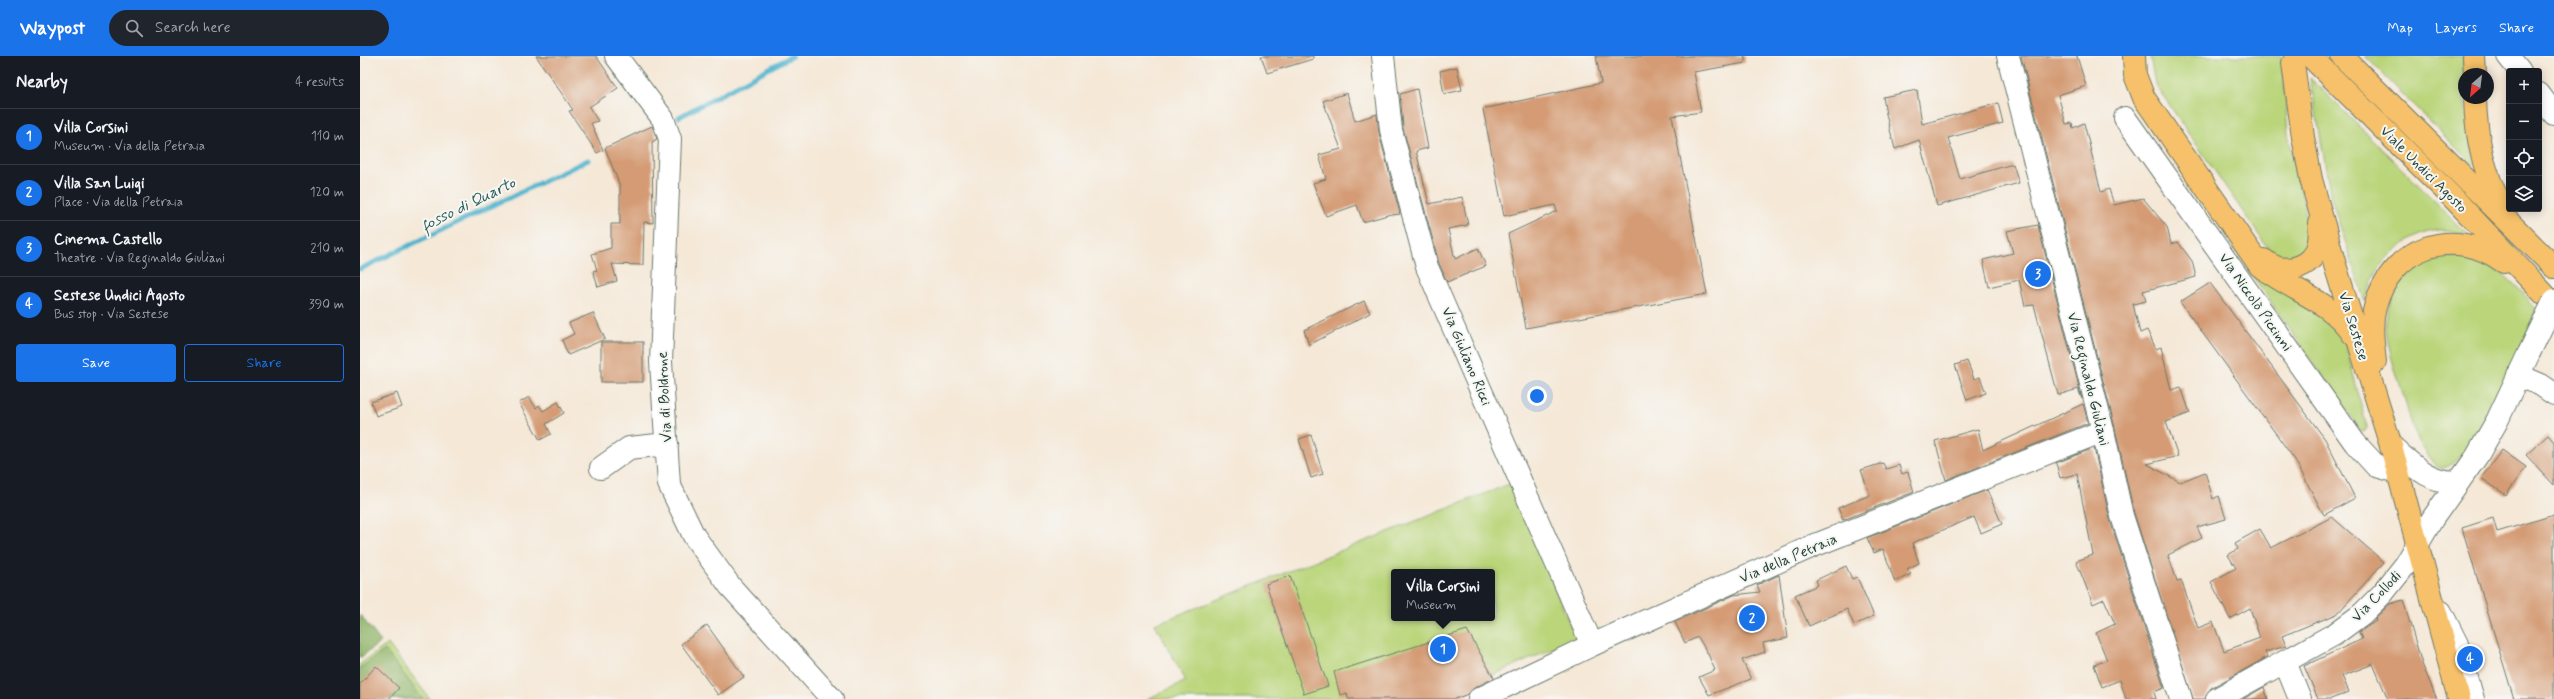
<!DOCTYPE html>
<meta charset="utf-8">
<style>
:root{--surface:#171b24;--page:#20242c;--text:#f1f3f6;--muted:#9ea1a6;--line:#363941;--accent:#1a73e8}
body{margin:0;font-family:Mynerve,sans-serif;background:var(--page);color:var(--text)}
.controls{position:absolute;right:12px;top:12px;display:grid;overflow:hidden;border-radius:4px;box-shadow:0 2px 10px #0003}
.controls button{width:36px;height:36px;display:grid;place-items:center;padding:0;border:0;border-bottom:1px solid var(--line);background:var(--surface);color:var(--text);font:20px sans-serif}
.compass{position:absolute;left:2098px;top:12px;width:36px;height:36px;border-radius:50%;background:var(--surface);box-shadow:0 2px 10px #0003;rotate:208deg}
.you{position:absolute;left:1177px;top:340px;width:14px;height:14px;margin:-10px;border:3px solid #fff;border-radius:50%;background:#1a73e8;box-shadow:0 0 0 6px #1a73e833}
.badge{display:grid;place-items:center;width:26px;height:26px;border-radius:50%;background:var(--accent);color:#fff;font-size:13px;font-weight:700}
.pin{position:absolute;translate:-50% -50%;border:2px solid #fff;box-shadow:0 1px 4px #0006}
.popup{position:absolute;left:1031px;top:513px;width:104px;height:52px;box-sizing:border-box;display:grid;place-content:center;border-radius:4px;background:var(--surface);filter:drop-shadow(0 1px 3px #0005);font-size:13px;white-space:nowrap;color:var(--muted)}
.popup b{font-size:15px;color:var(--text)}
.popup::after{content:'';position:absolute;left:50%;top:100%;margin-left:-8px;border:8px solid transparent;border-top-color:var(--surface)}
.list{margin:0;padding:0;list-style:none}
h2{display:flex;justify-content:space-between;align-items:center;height:52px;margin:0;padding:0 16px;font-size:17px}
h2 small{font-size:13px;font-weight:400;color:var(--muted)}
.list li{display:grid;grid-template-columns:26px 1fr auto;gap:12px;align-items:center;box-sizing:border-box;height:56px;padding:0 16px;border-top:1px solid var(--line)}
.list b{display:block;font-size:15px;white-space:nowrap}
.list p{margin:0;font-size:13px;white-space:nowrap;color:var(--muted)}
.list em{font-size:13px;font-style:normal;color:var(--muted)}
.actions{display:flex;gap:8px;padding:12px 16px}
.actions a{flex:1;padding:9px 0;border:1px solid var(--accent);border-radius:4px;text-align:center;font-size:14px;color:var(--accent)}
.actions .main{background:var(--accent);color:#fff}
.icon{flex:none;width:22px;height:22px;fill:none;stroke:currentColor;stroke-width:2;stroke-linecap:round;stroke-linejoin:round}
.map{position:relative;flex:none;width:2194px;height:643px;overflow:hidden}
header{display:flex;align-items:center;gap:24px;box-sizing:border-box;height:56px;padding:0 20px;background:var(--accent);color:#fff}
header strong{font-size:19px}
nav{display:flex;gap:22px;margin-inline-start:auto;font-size:14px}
.search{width:280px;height:36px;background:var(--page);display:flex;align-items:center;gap:10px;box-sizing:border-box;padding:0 14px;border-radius:22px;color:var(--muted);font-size:15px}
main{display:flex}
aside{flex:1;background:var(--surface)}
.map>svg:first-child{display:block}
</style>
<header>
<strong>Waypost</strong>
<div class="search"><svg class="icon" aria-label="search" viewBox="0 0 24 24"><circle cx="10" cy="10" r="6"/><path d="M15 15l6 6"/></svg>Search here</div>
<nav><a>Map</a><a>Layers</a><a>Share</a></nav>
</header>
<main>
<aside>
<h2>Nearby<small>4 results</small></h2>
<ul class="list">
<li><span class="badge">1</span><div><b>Villa Corsini</b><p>Museum · Via della Petraia</p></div><em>110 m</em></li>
<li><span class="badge">2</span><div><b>Villa San Luigi</b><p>Place · Via della Petraia</p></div><em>120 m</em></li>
<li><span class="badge">3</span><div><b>Cinema Castello</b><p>Theatre · Via Reginaldo Giuliani</p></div><em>210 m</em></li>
<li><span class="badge">4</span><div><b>Sestese Undici Agosto</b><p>Bus stop · Via Sestese</p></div><em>390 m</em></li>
</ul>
<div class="actions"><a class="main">Save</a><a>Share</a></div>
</aside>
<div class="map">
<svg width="2194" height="643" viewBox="0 0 2194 643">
<rect width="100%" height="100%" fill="#f6f6f2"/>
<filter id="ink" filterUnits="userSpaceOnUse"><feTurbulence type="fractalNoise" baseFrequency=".025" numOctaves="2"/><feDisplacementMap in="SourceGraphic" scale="8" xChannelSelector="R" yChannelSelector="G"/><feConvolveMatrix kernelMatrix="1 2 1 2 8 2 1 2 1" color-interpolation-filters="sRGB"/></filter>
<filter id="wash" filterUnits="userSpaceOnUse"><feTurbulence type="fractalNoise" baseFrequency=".012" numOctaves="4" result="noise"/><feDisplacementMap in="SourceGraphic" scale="16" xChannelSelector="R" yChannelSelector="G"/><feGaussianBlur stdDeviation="0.9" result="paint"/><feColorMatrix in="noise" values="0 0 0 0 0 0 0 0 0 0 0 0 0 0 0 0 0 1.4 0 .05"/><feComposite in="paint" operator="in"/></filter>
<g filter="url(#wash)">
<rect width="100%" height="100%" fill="#f5e8d7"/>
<g fill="#bad57a" stroke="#6c8957" fill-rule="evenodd">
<path d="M1790,0H1922L1928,78L1950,177C1950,190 1944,195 1934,203L1914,201L1795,28Z"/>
<polygon points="2005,0 2103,0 2104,42 2115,111"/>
<path d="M1950,22L2109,179C2097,176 2084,172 2072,175C2050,180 2026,198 2016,217C2011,226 2008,237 2005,246L1971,142Z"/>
<path d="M2092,201C2134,202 2151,224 2177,253C2163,285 2117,412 2080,412C2056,394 2051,365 2043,338C2036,315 2026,291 2026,267C2026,245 2042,219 2060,208C2068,202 2082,202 2092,201Z"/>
<polygon points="1892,211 1952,246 1984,282 2007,372 2004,376 2001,375 1888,213"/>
<path d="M1152,427L1216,583L1078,643H787L826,625L795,568ZM1034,516H1132V562H1034Z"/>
<polygon points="28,588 70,643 0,643 0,608"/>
</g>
<g fill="#93b66a" stroke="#597a4f">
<polygon points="0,559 21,586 0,602"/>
<polygon points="25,594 63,643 0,643 0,612"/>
</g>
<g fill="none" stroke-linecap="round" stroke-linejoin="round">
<g stroke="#4eb4cd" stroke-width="5">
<polyline points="319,61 432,0"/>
<polyline points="0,213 228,104"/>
</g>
</g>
<g id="blocks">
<g fill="#d49b75">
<polygon points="176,0 236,0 258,32 229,51 238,65 231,67 243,94 237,97 209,55 213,54"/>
<polygon points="901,0 953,0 953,3 907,17"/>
<polygon points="1236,0 1385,0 1385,7 1334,16 1341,56 1312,60 1347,238 1166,272 1148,178 1197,155 1195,149 1144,160 1123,53 1241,27"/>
<polygon points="1661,0 1717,0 1726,30 1698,39 1706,68 1712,67 1713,72 1724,67 1741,136 1749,133 1754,149 1783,142 1807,171 1811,188 1818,186 1832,205 1836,221 1783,235 1786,245 1773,248 1780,277 1787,274 1796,293 1801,291 1811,334 1821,331 1830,357 1806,366 1818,400 1787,408 1820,426 1845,416 1853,443 1859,440 1866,463 1837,471 1842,482 1808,499 1817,525 1821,524 1838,572 1853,566 1864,595 1900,582 1890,552 1870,563 1851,526 1876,512 1868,499 1878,493 1875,487 1900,473 1911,492 1972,461 2024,506 1977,558 1922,580 1926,590 1905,596 1907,601 1851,632 1845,643 1833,643 1774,457 1755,372"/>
<polygon points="1097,11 1102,34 1084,38 1080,15"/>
<polygon points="1057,33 1068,92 1056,95 1069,148 1102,141 1108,169 1088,173 1095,203 1118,192 1126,210 1087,226 1079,207 1043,72 1040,38"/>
<polygon points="1557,34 1562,68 1638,47 1643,67 1588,82 1600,123 1653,108 1659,127 1577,150 1559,84 1535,93 1526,58 1523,41"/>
<polygon points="987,37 995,65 1017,58 1019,77 1040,158 1032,159 1031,158 1003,166 997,149 966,160 953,127 966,123 959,99 981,93 963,45"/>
<polygon points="292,70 297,83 292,86 293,167 284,166 283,209 252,208 257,225 238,231 233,215 237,214 232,198 251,192 251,168 260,168 260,130 245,92"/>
<polygon points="1678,169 1722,343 1718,333 1698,339 1674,249 1665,250 1659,224 1629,231 1623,204 1653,197 1647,175"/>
<polygon points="1850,227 1965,383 1995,442 1964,459 1935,404 1820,246"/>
<polygon points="1004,245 1010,257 949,289 944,274"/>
<polygon points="233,257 245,283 208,299 202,284 214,278 209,267"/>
<rect x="241" y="286" width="42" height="40"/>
<polygon points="1607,305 1614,323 1620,321 1626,337 1607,344 1595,309"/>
<polygon points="37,337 42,351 16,360 11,346"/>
<polygon points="169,341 176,352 179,349 183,355 198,346 204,357 186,368 191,378 180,384 159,347"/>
<polygon points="1723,348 1728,367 1586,424 1575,385 1618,373 1623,394"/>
<polygon points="951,379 963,418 951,422 939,383"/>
<polygon points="2188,379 2194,386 2194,429 2166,399"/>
<polygon points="1734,392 1750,464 1804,632 1794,636 1796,643 1766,643 1760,624 1742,631 1734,609 1747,604 1736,577 1755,568 1744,543 1733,548 1716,505 1733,499 1717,418 1700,422 1696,407"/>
<polygon points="2142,394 2166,411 2146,439 2121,422"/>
<polygon points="1523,407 1526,413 1539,409 1542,418 1548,416 1554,436 1483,464 1478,452 1510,439 1501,414"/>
<polygon points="1627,434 1642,468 1621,477 1614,461 1552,487 1559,507 1547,513 1551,518 1535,526 1523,493 1514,497 1507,482"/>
<polygon points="2194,459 2194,643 2154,643 2102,472 2133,462 2137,476"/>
<polygon points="1486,510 1492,523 1497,521 1514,560 1494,569 1487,553 1449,570 1435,539 1458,529 1456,524"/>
<polygon points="1419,519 1428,582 1403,587 1405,596 1382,604 1391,623 1349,639 1339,621 1355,614 1348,598 1338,581 1325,587 1315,566 1374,539 1400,536 1397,529"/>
<polygon points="930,520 968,630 944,638 906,528"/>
<polygon points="2043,544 2062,608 2077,643 2028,643 2013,608 1982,620 1989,636 1971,643 1958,643 1944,610 2002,583 1999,576 2016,565 2015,562 2030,548"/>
<polygon points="347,569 384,621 358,639 321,588"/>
<polygon points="1107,574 1134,622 1114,632 1108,638 1095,643 988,643 987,637 980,639 974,616"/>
<polygon points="16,610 39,632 29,643 0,643 0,628"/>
<polygon points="1904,631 1908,643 1883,643"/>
</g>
</g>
</g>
<g filter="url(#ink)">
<use href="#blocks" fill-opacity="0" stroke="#6a796d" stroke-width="1"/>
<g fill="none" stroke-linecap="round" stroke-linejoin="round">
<g stroke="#6a796d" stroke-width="24">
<g id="minor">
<polyline points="256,0 303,63 310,83 301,306 309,428 334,480 370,530 472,643"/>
<polyline points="1023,0 1031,74 1067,211 1232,589"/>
<polyline points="1648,0 1743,375 1762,460 1821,643"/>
<polyline points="2148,0 2160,15"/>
<polyline points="2179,38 2194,58"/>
<polyline points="1765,62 1995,387 2016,410 2038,416"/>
<polyline points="2158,319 2181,329 2194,338"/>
<path d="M2031,390C2051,407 2070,429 2099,425"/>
<polyline points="241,412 269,392 307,388"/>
<polyline points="2081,556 2097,588 2113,643"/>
<polyline points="1925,606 1940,643"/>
<polyline points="1119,643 1232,589 1453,490 1743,375"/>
<polyline points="1857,643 1975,578 2002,558 2023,537 2046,508 2073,462 2117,400 2137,365 2169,297"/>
</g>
</g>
<g stroke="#6a796d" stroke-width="24">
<g id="major">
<path d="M1774,0L1775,19L1784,42L1900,210C1930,234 1970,244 1993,278"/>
<polyline points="1950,0 2096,145 2185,239"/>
<polyline points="1982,0 2194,211"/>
<polyline points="2114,0 2115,18"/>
<polyline points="1933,7 1943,81 1951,123 1975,209 2031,390 2099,643"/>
<path d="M2115,42C2116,81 2123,118 2143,152"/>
<path d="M1904,204C1922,220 1952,213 1958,190C1960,183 1960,175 1959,167"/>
<path d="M2015,306C2013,287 2010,269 2015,251C2031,190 2093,169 2144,206"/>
</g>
</g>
<use href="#minor" stroke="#fff" stroke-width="22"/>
<use href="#major" stroke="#f6c16b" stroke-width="22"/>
<g stroke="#6a796d" stroke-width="24" stroke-linecap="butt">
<polyline id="minor-bridge" points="2169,297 2194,245"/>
</g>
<use href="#minor-bridge" stroke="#fff" stroke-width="22"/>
</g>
</g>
<g text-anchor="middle" stroke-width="4" stroke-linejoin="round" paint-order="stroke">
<g font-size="15" fill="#1f3d34" stroke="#f6f6f2">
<text transform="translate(2064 113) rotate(45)" y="5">Viale Undici Agosto</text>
<text transform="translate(1896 246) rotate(55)" y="5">Via Niccolò Piccinni</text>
<text transform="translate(1994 270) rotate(73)" y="5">Via Sestese</text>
<text transform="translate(1107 300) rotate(67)" y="5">Via Giuliano Ricci</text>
<text transform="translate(1729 323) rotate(76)" y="5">Via Reginaldo Giuliani</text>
<text transform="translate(304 341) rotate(-93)" y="5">Via di Boldrone</text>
<text transform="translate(1428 502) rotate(-23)" y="5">Via della Petraia</text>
<text transform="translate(2016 540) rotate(-46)" y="5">Via Collodi</text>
</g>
<g font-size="16" font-style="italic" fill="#2b5b5a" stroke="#f6f6f2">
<text transform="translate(108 147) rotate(-26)" y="6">fosso di Quarto</text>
</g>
</g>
</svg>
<div class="controls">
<button>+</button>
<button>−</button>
<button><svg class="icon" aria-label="locate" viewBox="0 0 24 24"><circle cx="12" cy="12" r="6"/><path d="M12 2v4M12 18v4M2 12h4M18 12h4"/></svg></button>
<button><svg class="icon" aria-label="layers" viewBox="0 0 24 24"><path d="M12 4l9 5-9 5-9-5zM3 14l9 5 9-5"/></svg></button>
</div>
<svg class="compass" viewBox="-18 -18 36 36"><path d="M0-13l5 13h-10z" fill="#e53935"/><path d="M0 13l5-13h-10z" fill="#9ea1a6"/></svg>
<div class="you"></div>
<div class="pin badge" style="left:1083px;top:593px">1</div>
<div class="popup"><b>Villa Corsini</b>Museum</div>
<div class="pin badge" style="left:1392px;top:562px">2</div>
<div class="pin badge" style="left:1678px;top:218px">3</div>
<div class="pin badge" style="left:2110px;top:603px">4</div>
</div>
</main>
